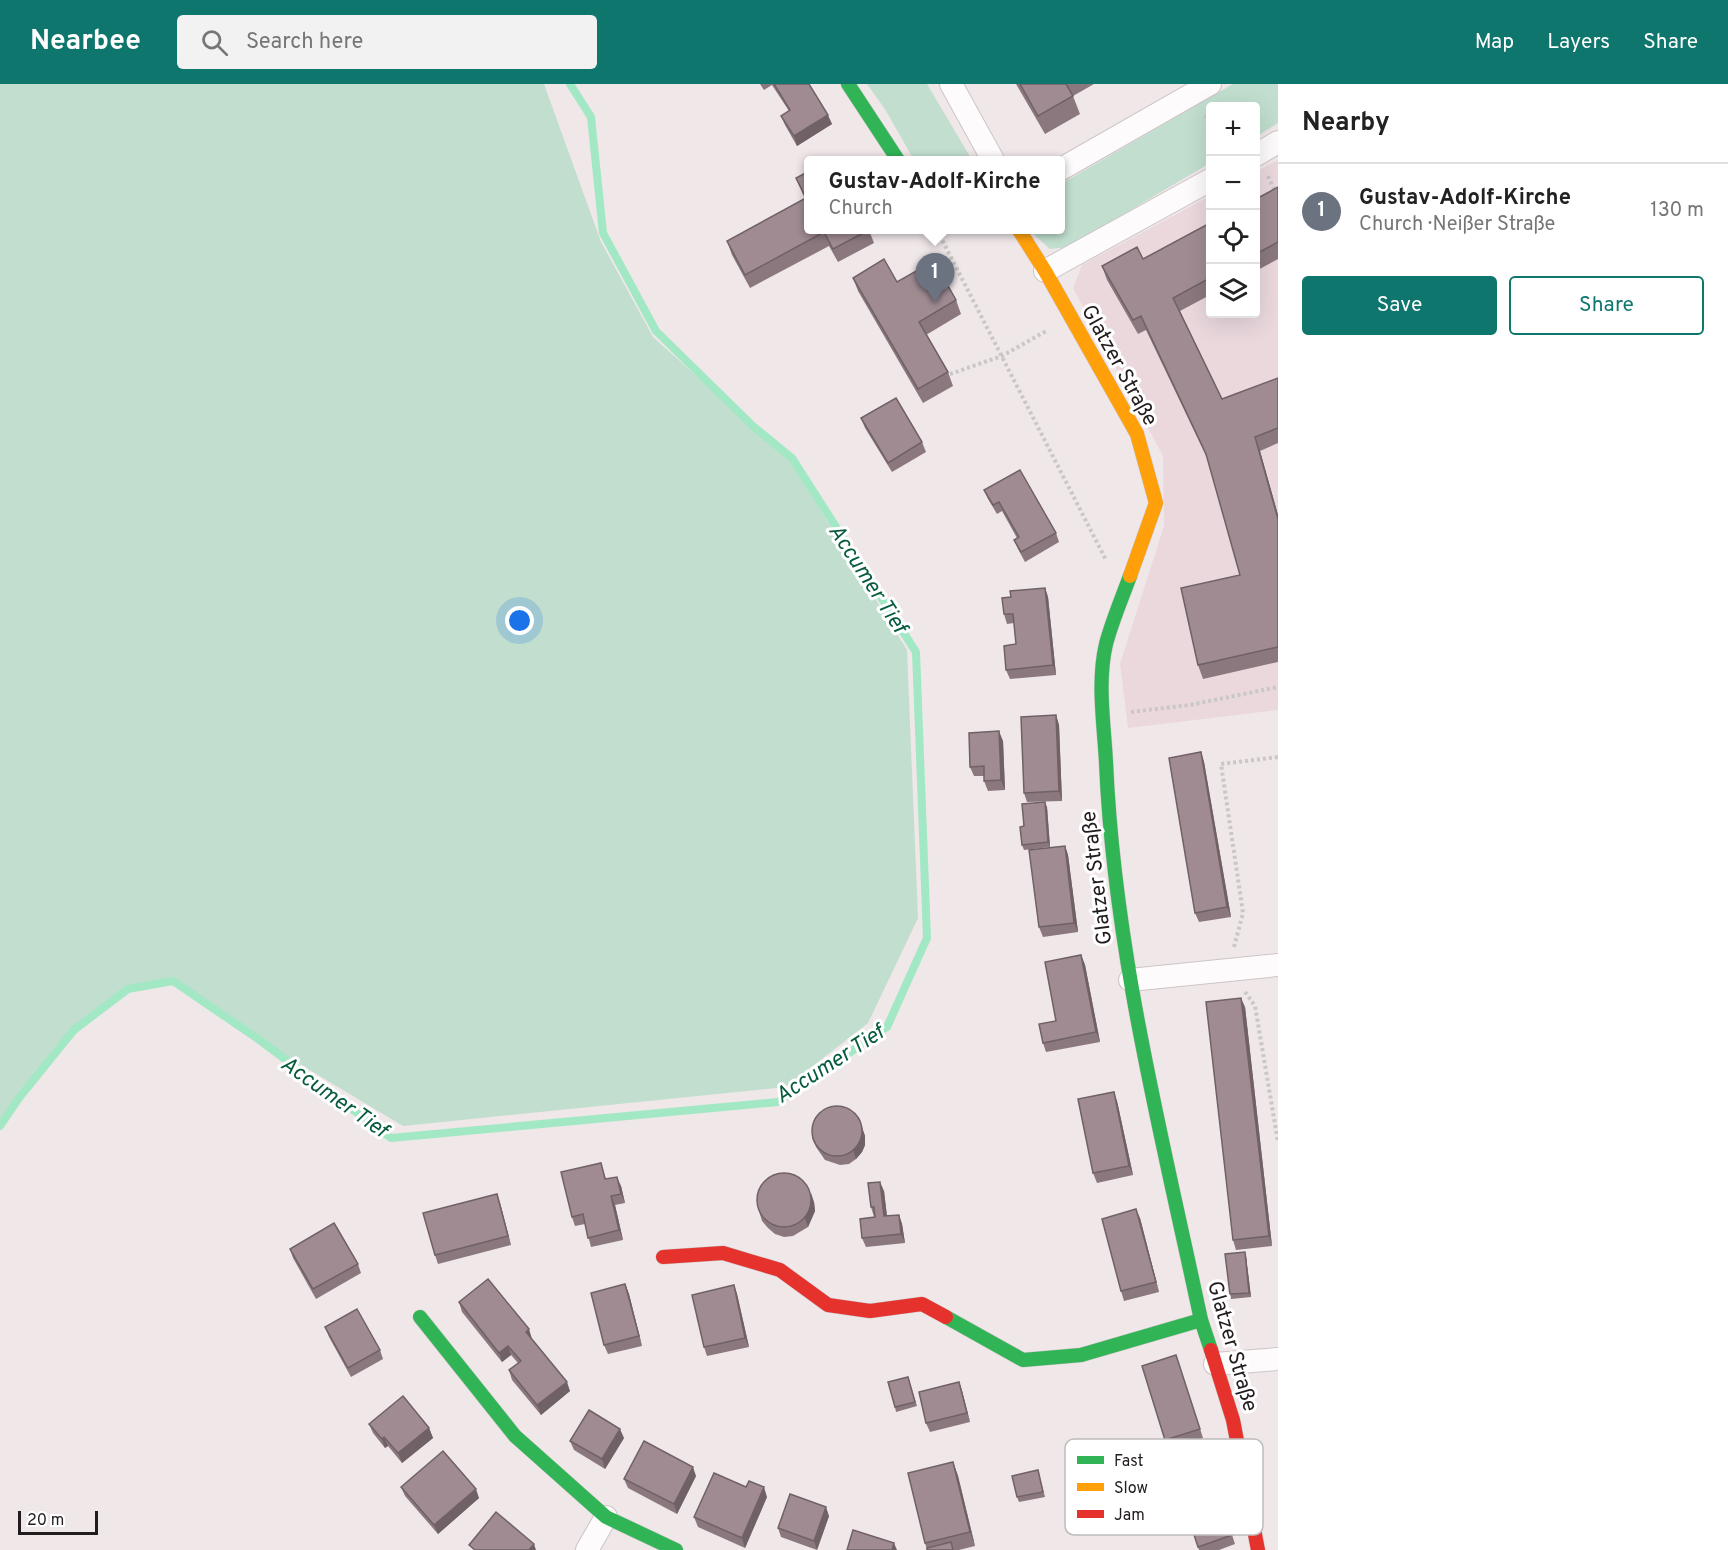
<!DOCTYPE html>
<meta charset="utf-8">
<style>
:root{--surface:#fff;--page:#f2f2f2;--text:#222;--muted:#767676;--line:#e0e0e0;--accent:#0f766e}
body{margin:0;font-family:Overpass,sans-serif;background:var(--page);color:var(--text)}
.controls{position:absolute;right:18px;top:18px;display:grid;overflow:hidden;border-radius:6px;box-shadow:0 6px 24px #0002}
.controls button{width:54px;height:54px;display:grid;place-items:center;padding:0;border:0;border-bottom:2px solid var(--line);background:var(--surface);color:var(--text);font:30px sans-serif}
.scale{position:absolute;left:18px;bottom:15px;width:80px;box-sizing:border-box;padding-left:6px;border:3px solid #221c1e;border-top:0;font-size:16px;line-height:21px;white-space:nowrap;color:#221c1e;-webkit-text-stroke:4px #fff;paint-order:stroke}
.you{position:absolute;left:520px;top:537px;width:21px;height:21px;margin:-15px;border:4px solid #fff;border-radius:50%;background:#1a73e8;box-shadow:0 0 0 9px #1a73e833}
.badge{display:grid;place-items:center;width:39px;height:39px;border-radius:50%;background:var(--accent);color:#fff;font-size:20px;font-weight:700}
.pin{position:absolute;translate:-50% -50px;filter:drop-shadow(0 2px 3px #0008)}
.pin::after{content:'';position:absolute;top:32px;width:21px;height:18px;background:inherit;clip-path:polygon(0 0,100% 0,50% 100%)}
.popup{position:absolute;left:804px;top:72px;width:261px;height:78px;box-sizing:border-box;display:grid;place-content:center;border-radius:6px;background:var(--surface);filter:drop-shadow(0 2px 4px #0005);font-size:20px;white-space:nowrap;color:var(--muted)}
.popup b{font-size:22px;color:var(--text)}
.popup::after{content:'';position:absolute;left:50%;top:100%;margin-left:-12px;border:12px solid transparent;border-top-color:var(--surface)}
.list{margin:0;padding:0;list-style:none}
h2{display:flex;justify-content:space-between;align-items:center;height:78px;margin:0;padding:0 24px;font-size:26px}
h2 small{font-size:20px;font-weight:400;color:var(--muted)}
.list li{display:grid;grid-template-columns:39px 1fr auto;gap:18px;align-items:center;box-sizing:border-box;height:96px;padding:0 24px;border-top:2px solid var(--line)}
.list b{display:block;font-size:22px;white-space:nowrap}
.list p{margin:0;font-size:20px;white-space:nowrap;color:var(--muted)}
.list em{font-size:20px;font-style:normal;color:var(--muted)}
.actions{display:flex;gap:12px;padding:18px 24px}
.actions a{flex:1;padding:14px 0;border:2px solid var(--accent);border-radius:6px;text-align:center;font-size:21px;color:var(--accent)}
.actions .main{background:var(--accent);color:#fff}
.icon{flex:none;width:33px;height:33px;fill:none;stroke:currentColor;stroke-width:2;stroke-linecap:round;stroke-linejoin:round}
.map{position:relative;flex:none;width:1278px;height:1466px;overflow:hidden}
header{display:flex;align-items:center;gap:36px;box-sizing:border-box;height:84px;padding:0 30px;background:var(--accent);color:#fff}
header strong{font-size:28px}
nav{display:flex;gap:33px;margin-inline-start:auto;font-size:21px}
.search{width:420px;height:54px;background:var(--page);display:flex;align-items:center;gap:15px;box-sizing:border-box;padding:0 21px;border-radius:6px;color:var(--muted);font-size:22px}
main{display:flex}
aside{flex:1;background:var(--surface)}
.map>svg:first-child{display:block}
</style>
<header>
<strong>Nearbee</strong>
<div class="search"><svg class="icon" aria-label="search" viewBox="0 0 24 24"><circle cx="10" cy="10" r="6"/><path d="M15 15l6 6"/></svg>Search here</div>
<nav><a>Map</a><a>Layers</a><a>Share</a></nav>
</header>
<main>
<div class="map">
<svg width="1278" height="1466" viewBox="0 0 1278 1466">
<rect width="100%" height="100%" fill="#f0e7e9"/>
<polygon fill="#ead8dd" points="1278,76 1278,626 1128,644 1120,580 1164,442 1163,372 1073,204 1082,181 1210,112 1210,230 1256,230 1256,88"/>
<g fill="#c1dece">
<polygon points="0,0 544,0 601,158 653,253 789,375 907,566 918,834 868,939 786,1003 403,1042 258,955 173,897 128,906 74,946 19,1014 0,1042"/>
<polygon points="867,0 927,0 972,76 914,76 885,25"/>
<polygon points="1233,0 1278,0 1278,39 1256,53 1256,22 1210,22 1210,79 1068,163 1050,165 1029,146 1061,146 1061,100"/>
</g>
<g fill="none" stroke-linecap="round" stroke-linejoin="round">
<polyline stroke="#a2e8c5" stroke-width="8" points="0,1042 19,1014 74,946 128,905 173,897 258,955 391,1054 778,1018 887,943 927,854 916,568 792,374 754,343 656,247 603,149 591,33 570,0"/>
<g stroke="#cdc5c7" stroke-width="24">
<g id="street">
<polyline points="951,0 993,76"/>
<polyline points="1256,71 1278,58"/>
<polyline points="1061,85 1210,0"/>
<polyline points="1045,187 1210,96"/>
<polyline points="1130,896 1278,881"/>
<polyline points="1215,1280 1278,1275"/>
<polyline points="587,1466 606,1433"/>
</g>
</g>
<g stroke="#cdc5c7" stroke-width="15">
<g id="fast">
<polyline points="848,0 898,76"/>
<path d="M1130,492C1122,514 1112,537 1106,560C1097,598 1104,640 1106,678C1114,867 1162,1052 1201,1236L1211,1266"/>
<polyline points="420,1233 515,1352 606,1433 676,1466"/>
<polyline points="946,1233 1023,1276 1081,1271 1201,1236"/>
</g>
</g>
<g stroke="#cdc5c7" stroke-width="15">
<polyline id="slow" points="1019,146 1045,187 1137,350 1156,419 1130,492"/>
</g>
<g stroke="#cdc5c7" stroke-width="15">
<g id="jam">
<polyline points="663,1173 723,1169 780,1186 828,1221 870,1227 922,1220 946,1233"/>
<polyline points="1211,1266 1233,1336 1258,1466"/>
</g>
</g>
<g stroke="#c9c7c8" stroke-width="4" stroke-dasharray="3 3" stroke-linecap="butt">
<polyline points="1205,31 1210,40"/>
<polyline points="1268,92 1278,114"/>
<polyline points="937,146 1106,476"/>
<polyline points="950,290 1002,272 1048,246"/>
<polyline points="1131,628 1190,621 1278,603"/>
<polyline points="1234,863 1243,829 1221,680 1278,673"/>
<polyline points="1245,908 1255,922 1278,1058"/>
</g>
<use href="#street" stroke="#fdfbfc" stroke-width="22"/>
<use href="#fast" stroke="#30b455" stroke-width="14"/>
<use href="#slow" stroke="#ff9f0a" stroke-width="14"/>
<use href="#jam" stroke="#e5322d" stroke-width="14"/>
</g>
<g fill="#8a787e">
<polygon points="760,0 809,0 832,40 797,62 785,41 781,32 789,27 772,1 764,6"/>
<polygon points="1016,0 1094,0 1073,12 1080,30 1045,50"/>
<polygon points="796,94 869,146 874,159 838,178 829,162 750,204 732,171 727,157 805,115"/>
<polygon points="1278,103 1278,175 1256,187 1256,115"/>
<polygon points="1210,139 1210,211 1180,227 1222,315 1278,294 1278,359 1260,367 1278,431 1278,578 1203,595 1198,581 1240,491 1209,378 1146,246 1138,250 1107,196 1102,182 1143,175"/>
<polygon points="853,194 897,198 956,216 961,230 926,251 948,288 953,302 923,319 858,207"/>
<polygon points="861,334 922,358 926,368 892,388 865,344"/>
<polygon points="984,406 1056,449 1059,458 1025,478 1018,465 1014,456 1017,454 1002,427 997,430 988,415"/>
<polygon points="1045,504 1048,513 1056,591 1010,595 1006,586 1016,560 1014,539 1007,540 1004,530 1011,513"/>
<polygon points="1056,631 1059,641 1062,717 1027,718 1024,709"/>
<polygon points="1003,657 1005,706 988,707 984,697 984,692 974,692 970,683"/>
<polygon points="1201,668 1204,678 1231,833 1199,838 1195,829"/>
<polygon points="1047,723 1050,763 1024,766 1022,761 1024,742"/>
<polygon points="1065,762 1068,771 1078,848 1043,853 1039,843"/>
<polygon points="1081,871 1085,881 1100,958 1046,968 1043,959 1056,937"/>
<polygon points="1245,923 1272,1162 1236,1166 1233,1156"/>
<polygon points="1117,1017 1133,1091 1097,1099 1093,1089"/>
<polygon points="862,1044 865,1052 865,1061 862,1068 856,1075 849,1080 840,1081 825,1076 816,1063 812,1054"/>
<polygon points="601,1079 606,1095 621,1102 625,1119 615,1121 623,1156 591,1163 585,1140 575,1142 572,1133"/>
<polygon points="884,1107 887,1132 899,1131 902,1140 905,1159 866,1163 862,1154 875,1133 874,1133 871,1123"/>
<polygon points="814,1118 815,1127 808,1143 793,1152 784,1153 775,1150 768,1144 762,1137 759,1127"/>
<polygon points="500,1119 511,1161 438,1180 435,1171"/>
<polygon points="1140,1134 1159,1208 1124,1217 1121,1207"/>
<polygon points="290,1165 358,1180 361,1189 316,1215 293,1174"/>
<polygon points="1245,1168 1246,1172 1251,1213 1231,1215 1230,1210"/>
<polygon points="625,1200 629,1210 642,1262 608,1270 604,1261"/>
<polygon points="734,1201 737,1210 749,1263 707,1272 704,1263"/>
<polygon points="459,1218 532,1255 531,1255 570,1307 541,1331 512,1296 509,1286 518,1279 511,1271 502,1278 462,1228"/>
<polygon points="325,1243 380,1266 383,1275 351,1293 329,1253"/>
<polygon points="1176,1271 1203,1354 1171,1365 1178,1391 1209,1381 1235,1460 1219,1466 1199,1466 1179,1404 1144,1415 1135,1388 1143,1386 1168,1362 1142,1282"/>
<polygon points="908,1293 917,1322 896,1328 895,1323"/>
<polygon points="959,1298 962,1307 970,1338 930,1348 926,1339"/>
<polygon points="369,1340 429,1344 433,1354 402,1379 388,1362 385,1364 373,1349"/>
<polygon points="624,1354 605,1385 574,1366 570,1357"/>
<polygon points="953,1378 958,1392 975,1462 959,1466 927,1466 925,1459"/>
<polygon points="1038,1386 1045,1413 1019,1418 1017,1413"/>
<polygon points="696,1392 677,1430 628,1404 624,1395"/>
<polygon points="401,1403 479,1414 438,1450 405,1412"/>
<polygon points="767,1413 745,1464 698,1443 694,1433"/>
<polygon points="829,1432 817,1466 781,1453 778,1444"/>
</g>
<g fill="#706167">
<polygon points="828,31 832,40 797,62 794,52"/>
<polygon points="1255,353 1260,367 1278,431 1278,435"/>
<polygon points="1045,504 1048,513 1056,591 1053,581"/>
<polygon points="1056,631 1059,641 1062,717 1059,707"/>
<polygon points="999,647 1003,657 1005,706 1001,696"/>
<polygon points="1201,668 1204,678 1231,833 1227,823"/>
<polygon points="1045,718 1047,723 1050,763 1048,758"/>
<polygon points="1065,762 1068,771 1078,848 1074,839"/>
<polygon points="1081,871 1085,881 1100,958 1096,948"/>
<polygon points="1241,914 1245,923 1272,1162 1269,1152"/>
<polygon points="1114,1008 1117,1017 1133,1091 1129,1082"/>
<polygon points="859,1034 865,1052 865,1061 862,1068 856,1075 853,1066"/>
<polygon points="617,1093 621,1102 625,1119 621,1110"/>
<polygon points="880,1098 884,1107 888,1142 884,1132"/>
<polygon points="811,1109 814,1118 815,1127 808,1143 805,1134"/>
<polygon points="497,1110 500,1119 511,1161 508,1152"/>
<polygon points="611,1112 615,1121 623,1156 619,1146"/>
<polygon points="1136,1125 1140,1134 1159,1208 1156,1198"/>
<polygon points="899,1131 902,1140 905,1159 901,1150"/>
<polygon points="1245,1168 1246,1172 1251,1213 1249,1209"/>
<polygon points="625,1200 629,1210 642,1262 639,1252"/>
<polygon points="734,1201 737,1210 749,1263 745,1254"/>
<polygon points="529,1245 532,1255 529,1258 526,1248"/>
<polygon points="508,1262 511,1271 502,1278 499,1269"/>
<polygon points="567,1298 570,1307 541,1331 537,1321"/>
<polygon points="959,1298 962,1307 970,1338 967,1329"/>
<polygon points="429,1344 433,1354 402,1379 398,1369"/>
<polygon points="620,1345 624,1354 605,1385 602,1375"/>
<polygon points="384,1353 388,1362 385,1364 382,1355"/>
<polygon points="953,1378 958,1392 975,1462 970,1448"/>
<polygon points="693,1383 696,1392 677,1430 674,1420"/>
<polygon points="764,1403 767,1413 745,1464 742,1454"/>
<polygon points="476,1405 479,1414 438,1450 434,1441"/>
<polygon points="826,1423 829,1432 817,1466 814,1457"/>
<polygon points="894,1459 897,1466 892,1466"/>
<polygon points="534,1460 536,1466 529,1466"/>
</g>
<g fill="#a08b93" stroke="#706167" stroke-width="1.5">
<polygon points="774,0 809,0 828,31 794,52 781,32 790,26"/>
<polygon points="1020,0 1066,0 1073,12 1038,32"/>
<polygon points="809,87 809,146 869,146 833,165 824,148 745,191 727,157 806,114 796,94"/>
<polygon points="1278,103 1278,158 1256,170 1256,115"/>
<polygon points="1210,139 1210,194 1173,214 1222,315 1278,294 1278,344 1255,353 1278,435 1278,563 1198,581 1181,504 1240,491 1206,370 1141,232 1133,236 1102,182 1137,163 1143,175"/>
<polygon points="884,175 897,198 934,177 956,216 919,238 948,288 918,305 853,194"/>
<polygon points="896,314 922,358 888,379 861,334"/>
<polygon points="1020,386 1056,449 1021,468 1014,456 1019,453 999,418 993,421 984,406"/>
<polygon points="1045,504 1053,581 1006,586 1004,562 1016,560 1013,530 1004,530 1002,514 1011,513 1010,507"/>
<polygon points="1056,631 1059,707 1024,709 1021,633"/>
<polygon points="999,647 1001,696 984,697 984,682 970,683 969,649"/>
<polygon points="1201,668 1227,823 1195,829 1169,674"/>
<polygon points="1045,718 1048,758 1022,761 1020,743 1024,742 1022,720"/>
<polygon points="1065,762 1074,839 1039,843 1029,766"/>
<polygon points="1081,871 1096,948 1043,959 1039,940 1056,937 1045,878"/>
<polygon points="1241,914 1269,1152 1233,1156 1206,918"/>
<polygon points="1114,1008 1129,1082 1093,1089 1078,1015"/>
<circle cx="837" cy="1047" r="25"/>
<polygon points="601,1079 605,1095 617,1093 621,1110 611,1112 619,1146 588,1154 583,1130 572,1133 561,1088"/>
<circle cx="784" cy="1116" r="27"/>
<polygon points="880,1098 884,1132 899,1131 901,1150 862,1154 860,1135 875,1133 874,1123 871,1123 868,1099"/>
<polygon points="497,1110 508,1152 435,1171 423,1129"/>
<polygon points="1136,1125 1156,1198 1121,1207 1102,1135"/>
<polygon points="334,1139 358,1180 313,1205 290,1165"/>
<polygon points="1245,1168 1249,1209 1230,1210 1225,1170"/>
<polygon points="488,1195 529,1245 526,1248 567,1298 537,1321 509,1286 521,1277 508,1262 499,1269 459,1218"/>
<polygon points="625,1200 639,1252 604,1261 591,1209"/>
<polygon points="734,1201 745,1254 704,1263 692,1211"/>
<polygon points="357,1225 380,1266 348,1284 325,1243"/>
<polygon points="1176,1271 1200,1345 1165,1356 1142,1282"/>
<polygon points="908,1293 915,1318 895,1323 888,1298"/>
<polygon points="959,1298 967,1329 926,1339 919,1308"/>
<polygon points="403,1312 429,1344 398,1369 384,1353 382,1355 369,1340"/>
<polygon points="589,1326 620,1345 602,1375 570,1357"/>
<polygon points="644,1357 693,1383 674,1420 624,1395"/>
<polygon points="1170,1361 1178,1391 1175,1392 1177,1400 1142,1410 1135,1388 1143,1386 1138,1372"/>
<polygon points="443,1367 476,1405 434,1441 401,1403"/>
<polygon points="953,1378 970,1448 925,1459 908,1389"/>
<polygon points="1209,1381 1232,1451 1198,1463 1175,1392"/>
<polygon points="1038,1386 1043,1408 1017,1413 1012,1392"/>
<polygon points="714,1389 746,1403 749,1397 764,1403 742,1454 694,1433"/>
<polygon points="790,1410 826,1423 814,1457 778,1444"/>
<polygon points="496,1428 534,1460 529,1466 475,1466 469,1461"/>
<polygon points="853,1446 894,1459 892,1466 847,1466"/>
<polygon points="951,1458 953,1466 927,1466 927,1464"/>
</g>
<g text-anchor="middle" stroke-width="6" stroke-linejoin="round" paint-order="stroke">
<g font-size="21" fill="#221c1e" stroke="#fff">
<text transform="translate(1120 281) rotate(61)" y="7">Glatzer Straße</text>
<text transform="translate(1096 794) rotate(-97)" y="7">Glatzer Straße</text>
<text transform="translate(1233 1262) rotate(74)" y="7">Glatzer Straße</text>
</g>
<g font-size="22" font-style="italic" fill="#065c3d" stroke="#fff">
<text transform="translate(869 494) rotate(57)" y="8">Accumer Tief</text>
<text transform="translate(829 979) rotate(-33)" y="8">Accumer Tief</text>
<text transform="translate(335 1012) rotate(35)" y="8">Accumer Tief</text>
</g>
</g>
<rect x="1065" y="1355" width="198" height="96" rx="9" fill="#fff" stroke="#bdbbbc" stroke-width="1.5"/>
<rect x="1077" y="1372" width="27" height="8" fill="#30b455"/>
<rect x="1077" y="1399" width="27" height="8" fill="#ff9f0a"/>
<rect x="1077" y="1426" width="27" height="8" fill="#e5322d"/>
<g font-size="16" fill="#221c1e">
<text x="1114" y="1382">Fast</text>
<text x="1114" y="1409">Slow</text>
<text x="1114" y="1436">Jam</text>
</g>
</svg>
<div class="controls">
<button>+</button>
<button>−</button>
<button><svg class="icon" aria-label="locate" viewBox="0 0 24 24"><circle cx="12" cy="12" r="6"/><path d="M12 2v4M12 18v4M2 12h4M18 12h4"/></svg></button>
<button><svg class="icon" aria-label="layers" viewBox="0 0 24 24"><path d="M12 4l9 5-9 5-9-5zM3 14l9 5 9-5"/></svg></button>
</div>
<div class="scale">20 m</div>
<div class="you"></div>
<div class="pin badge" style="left:935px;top:219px;background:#6b7280">1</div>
<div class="popup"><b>Gustav-Adolf-Kirche</b>Church</div>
</div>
<aside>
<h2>Nearby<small></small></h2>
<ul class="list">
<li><span class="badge" style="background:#6b7280">1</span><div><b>Gustav-Adolf-Kirche</b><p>Church · Neißer Straße</p></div><em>130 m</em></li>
</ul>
<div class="actions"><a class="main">Save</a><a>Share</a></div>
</aside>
</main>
